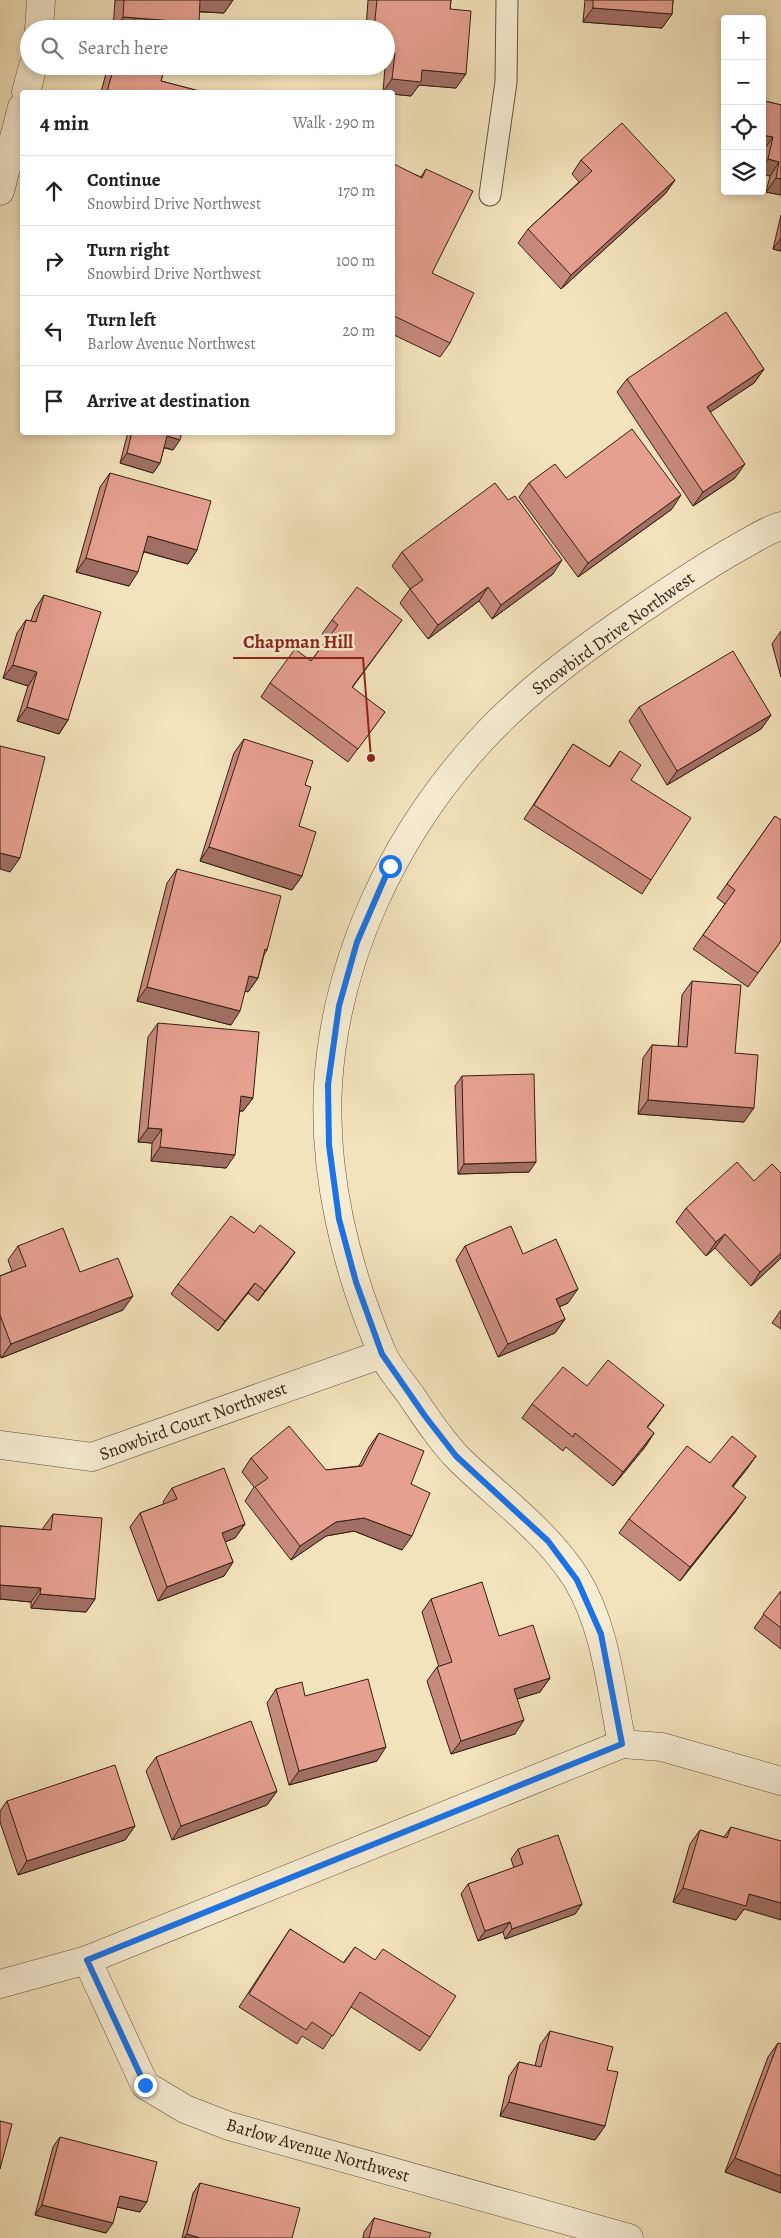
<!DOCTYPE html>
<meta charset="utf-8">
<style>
:root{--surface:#fff;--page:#f6f6f6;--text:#222;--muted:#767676;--line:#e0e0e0}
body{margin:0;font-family:Alegreya,serif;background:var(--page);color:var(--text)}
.controls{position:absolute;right:15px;top:15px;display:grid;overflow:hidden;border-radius:5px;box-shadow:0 2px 8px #0003}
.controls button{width:45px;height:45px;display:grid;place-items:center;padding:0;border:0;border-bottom:1px solid var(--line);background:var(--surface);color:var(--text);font:25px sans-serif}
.stop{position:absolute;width:15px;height:15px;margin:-11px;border:4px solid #1a73e8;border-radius:50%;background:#fff}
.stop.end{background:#1a73e8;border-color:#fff;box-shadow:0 1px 5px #0008}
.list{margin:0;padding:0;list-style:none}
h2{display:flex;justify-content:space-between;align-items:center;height:65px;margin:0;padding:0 20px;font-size:21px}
h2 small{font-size:16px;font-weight:400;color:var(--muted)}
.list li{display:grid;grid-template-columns:32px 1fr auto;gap:15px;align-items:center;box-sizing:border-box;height:70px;padding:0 20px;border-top:1px solid var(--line)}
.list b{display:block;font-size:19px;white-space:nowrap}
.list p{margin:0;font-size:16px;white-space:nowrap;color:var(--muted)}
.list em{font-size:16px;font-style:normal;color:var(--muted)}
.icon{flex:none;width:28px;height:28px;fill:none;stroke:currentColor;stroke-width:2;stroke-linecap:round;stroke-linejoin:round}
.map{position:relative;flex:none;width:781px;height:2238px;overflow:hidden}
.search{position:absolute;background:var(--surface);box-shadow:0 2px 8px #0003;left:20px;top:20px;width:375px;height:55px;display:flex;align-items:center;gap:12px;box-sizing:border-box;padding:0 18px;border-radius:28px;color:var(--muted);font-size:19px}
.panel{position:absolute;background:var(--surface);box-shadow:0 2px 8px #0003;left:20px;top:90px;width:375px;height:345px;border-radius:5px}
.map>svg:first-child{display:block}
</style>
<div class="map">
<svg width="781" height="2238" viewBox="0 0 781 2238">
<rect width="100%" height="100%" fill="#f3e3bc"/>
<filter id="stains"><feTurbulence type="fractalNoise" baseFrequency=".004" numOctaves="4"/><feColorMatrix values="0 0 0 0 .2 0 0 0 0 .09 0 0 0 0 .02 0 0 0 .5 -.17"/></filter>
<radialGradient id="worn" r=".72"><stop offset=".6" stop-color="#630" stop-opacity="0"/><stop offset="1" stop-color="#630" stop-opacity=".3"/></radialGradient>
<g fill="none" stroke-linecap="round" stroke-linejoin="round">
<g stroke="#654f3e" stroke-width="23">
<polyline id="lane" points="490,195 506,82 507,0"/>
</g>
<g stroke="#654f3e" stroke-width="29">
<g id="street">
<polyline points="39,29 41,0"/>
<polyline points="26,92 33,66"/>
<polyline points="0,191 22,107"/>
<polyline points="0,1445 92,1457 382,1354"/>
<path d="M622,1744C611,1689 606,1627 576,1578C546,1531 499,1498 460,1460C441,1441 425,1416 410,1394C400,1380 387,1366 381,1350C346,1268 323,1174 328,1085C336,956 395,834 481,740C523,694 575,655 626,620C664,594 701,568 741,546C754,539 767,530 781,526"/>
<polyline points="87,1960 145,2085 185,2109 229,2126 629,2238"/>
<polyline points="0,1984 87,1960 622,1744 662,1747 781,1781"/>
</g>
</g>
<use href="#lane" stroke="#f7edd3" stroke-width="21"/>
<use href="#street" stroke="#f7edd3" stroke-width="28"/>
</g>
<g fill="#c68a7c" stroke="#361e14">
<polygon points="115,0 233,0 224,13 199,12 194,29 113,29"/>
<polygon points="368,0 451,0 450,9 456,88 419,85 411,96 392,94 392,92 383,92 385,67 376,66 386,66 386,29 366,29"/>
<polygon points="585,0 673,0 672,14 662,28 583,22"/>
<polygon points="108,66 165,66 161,81 203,92 101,92"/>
<polygon points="765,101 781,105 781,195 766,192 770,176 762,174 762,154 763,151 762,151 762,105"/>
<polygon points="581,160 675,180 665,194 561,289 518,243 528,229 579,182 572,174"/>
<polygon points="392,165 421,177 426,169 432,273 450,343 440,357 392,334"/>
<polygon points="781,215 781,251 773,249"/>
<polygon points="764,369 754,383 710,412 735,478 693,506 617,392 627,379"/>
<polygon points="128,432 182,432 173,450 164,448 160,463 153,473 120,463"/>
<polygon points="110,473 197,550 188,564 144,552 129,586 76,572 100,487"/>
<polygon points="529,483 672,509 578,577 519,497"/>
<polygon points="402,552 553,574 492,619 479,601 428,639 400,603 410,589 392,566"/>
<polygon points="44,595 68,720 59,734 17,721 28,686 3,678 17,633 26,620 31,621 35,609"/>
<polygon points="332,620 402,620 352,688 385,712 348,762 261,697 270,683 311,661 328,638 322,634"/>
<polygon points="781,631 781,677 772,644"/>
<polygon points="639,707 771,715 761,729 667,785 629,721"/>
<polygon points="244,739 305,785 299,826 302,876 292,890 200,861 234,753"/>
<polygon points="573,744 609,767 620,751 631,780 651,880 642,894 524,819"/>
<polygon points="775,816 781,941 748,987 693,949 725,904 717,898"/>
<polygon points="177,869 267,950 264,955 258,978 248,992 245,991 231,1025 137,1001 167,883"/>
<polygon points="692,981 735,1053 744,1122 638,1114 643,1058 652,1045 678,1047 682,995"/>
<polygon points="158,1023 253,1098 243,1111 240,1111 226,1168 151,1161 152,1143 138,1142 148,1037"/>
<polygon points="462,1076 529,1172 458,1174 455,1086"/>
<polygon points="781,1173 781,1258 751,1286 715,1248 706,1256 676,1222 686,1208 754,1181"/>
<polygon points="18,1246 123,1310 1,1358 0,1354 0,1276 12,1271 8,1260"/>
<polygon points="465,1246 523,1254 568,1303 559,1307 565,1319 555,1333 498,1357 456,1260"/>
<polygon points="288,1262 258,1301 248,1293 218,1331 171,1294 178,1284"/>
<polygon points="781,1310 781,1329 772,1323"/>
<polygon points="587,1386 654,1419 647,1427 654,1433 645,1447 613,1486 566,1447 563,1451 522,1418 532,1404"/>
<polygon points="379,1433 411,1484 402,1550 354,1531 326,1536 291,1560 245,1501 254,1487 242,1472 251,1458 326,1470 359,1466 369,1447"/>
<polygon points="756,1456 733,1487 736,1511 680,1581 619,1533 629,1519"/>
<polygon points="172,1488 245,1524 235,1538 225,1542 233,1562 224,1576 158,1601 130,1527 140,1513 164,1504 163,1502"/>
<polygon points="53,1514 95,1599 86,1612 31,1608 31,1602 0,1599 0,1526 43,1530 43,1528"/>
<polygon points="781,1591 781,1649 754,1628"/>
<polygon points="431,1599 499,1636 550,1678 540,1692 517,1699 515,1734 451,1754 427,1681 437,1667 439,1667 422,1612"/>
<polygon points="276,1689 305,1696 377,1761 289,1785 267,1703"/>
<polygon points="156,1757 277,1791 267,1805 172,1840 146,1771"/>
<polygon points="7,1801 135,1826 125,1840 18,1875 0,1822 0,1811"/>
<polygon points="731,1827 744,1909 736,1920 673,1902 690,1844 700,1830 724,1837"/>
<polygon points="518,1849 582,1904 575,1914 505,1939 503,1932 478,1941 461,1894 468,1884 514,1868 511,1859"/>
<polygon points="290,1929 343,1963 355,1947 430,2037 420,2051 351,2007 323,2049 302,2036 297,2044 239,2007"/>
<polygon points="550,2031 607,2070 605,2126 595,2140 500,2116 509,2076 519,2062 535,2066 540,2045"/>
<polygon points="778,2043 781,2044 781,2193 725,2172 768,2057"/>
<polygon points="60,2137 140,2212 117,2207 106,2233 35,2215 53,2147"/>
<polygon points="200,2183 292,2238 182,2238 193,2193"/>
<polygon points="374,2218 429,2238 363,2238 364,2232"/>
</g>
<g fill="#a17065" stroke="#361e14">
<polygon points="198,0 233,0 224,13 191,11"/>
<polygon points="593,8 672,14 662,28 583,22"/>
<polygon points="123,17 199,23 194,29 115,29"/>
<polygon points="386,52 395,53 386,65"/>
<polygon points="422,70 466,74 456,88 419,85 411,96 392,94 392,92 383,92 392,79"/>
<polygon points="762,135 773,137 763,151 762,151"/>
<polygon points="768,159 779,162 770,176 762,174 762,167"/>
<polygon points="776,178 781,179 781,195 766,192"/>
<polygon points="675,180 665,194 561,289 571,275"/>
<polygon points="781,238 781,251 773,249"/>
<polygon points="764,369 754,383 697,421 707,407"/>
<polygon points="167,436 180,440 173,450 160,446"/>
<polygon points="127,453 160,463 153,473 120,463"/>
<polygon points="745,464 735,478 693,506 703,492"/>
<polygon points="681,495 672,509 578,577 588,563"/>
<polygon points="148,536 197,550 188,564 139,550"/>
<polygon points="86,558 138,572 129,586 76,572"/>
<polygon points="562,560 553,574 492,619 501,605"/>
<polygon points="488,587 479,601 428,639 438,625"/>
<polygon points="13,665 37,672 28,686 3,678"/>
<polygon points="27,707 68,720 59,734 17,721"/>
<polygon points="771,715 761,729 667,785 677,771"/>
<polygon points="209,847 302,876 292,890 200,861"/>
<polygon points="0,853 20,858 10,872 0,869"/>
<polygon points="249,976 258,978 248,992 240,989"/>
<polygon points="147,987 240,1011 231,1025 137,1001"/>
<polygon points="241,1096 253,1098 243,1111 231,1110"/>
<polygon points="648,1100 754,1108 744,1122 638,1114"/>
<polygon points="148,1128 162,1129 152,1143 138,1142"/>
<polygon points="160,1147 235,1155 226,1168 151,1161"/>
<polygon points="536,1162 529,1172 458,1174 464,1164"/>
<polygon points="725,1234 715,1248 706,1256 716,1242"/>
<polygon points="295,1252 288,1262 258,1301 265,1291"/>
<polygon points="781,1253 781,1258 751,1286 760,1272"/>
<polygon points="255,1283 248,1293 218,1331 225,1321"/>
<polygon points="578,1289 568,1303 546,1313 556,1299"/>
<polygon points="133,1296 123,1310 1,1358 11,1344"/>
<polygon points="565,1319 555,1333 498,1357 508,1344"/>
<polygon points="664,1405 654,1419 637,1441 647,1427"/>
<polygon points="654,1433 645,1447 613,1486 623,1472"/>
<polygon points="756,1456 747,1469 722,1500 732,1486"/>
<polygon points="746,1497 736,1511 680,1581 690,1567"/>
<polygon points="364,1518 412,1536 402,1550 354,1531 326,1536 291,1560 300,1546 336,1522"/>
<polygon points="245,1524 235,1538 212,1547 222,1533"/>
<polygon points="233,1562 224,1576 158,1601 167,1587"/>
<polygon points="0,1585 41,1588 31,1602 0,1599"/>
<polygon points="40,1594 95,1599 86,1612 31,1608"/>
<polygon points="550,1678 540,1692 504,1703 514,1689"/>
<polygon points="524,1720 515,1734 451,1754 461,1741"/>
<polygon points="386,1747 377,1761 289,1785 299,1771"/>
<polygon points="277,1791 267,1805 172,1840 181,1826"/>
<polygon points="135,1826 125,1840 18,1875 27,1861"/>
<polygon points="683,1888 749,1894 781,1903 781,1920 744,1909 736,1920 673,1902"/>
<polygon points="582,1904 575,1914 505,1939 512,1929"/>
<polygon points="510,1922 503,1932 478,1941 485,1931"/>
<polygon points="509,2102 605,2126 595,2140 500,2116"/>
<polygon points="735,2158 781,2176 781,2193 725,2172"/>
<polygon points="120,2196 147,2202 140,2212 113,2206"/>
<polygon points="42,2205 113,2223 106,2233 35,2215"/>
<polygon points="187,2234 200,2238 184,2238"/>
</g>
<g fill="#e6a090" stroke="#361e14">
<polygon points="124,0 200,0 199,23 123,17"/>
<polygon points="377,0 451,0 450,9 471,11 466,74 422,70 421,82 392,79 395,53 386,52 386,29 374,29"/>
<polygon points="593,0 673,0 672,14 593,8"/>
<polygon points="114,66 165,66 161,81 203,92 107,92"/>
<polygon points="765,101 781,105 781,179 776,178 779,162 768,159 773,137 762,135 762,112"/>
<polygon points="622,123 675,180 571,275 528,229 592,171 581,160"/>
<polygon points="394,164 422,178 426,169 473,191 432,273 474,293 450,343 392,315 392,166"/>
<polygon points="726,312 764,369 707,407 745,464 703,492 627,379"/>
<polygon points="632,429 681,495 588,563 529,483 555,464 566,478"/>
<polygon points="132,432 182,432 180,440 167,436 160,463 127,453"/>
<polygon points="110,473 211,501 197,550 148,536 138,572 86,558"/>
<polygon points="495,483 508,500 515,496 562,560 501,605 488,587 438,625 410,589 423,580 402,552"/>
<polygon points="357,587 402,620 352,687 385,712 358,749 270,683 295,649 311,661 338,625 332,620"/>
<polygon points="44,595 101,612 68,720 27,707 37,672 13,665 26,620 36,622"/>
<polygon points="733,651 771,715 677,771 639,707"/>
<polygon points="244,739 313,761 305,785 311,787 299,826 316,832 302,876 209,847"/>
<polygon points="573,744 610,767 620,751 641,765 631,780 691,818 651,880 534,805"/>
<polygon points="0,746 45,757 20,858 0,853"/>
<polygon points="775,816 781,820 781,941 758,973 703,935 735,890 727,884"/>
<polygon points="177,869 281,896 267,950 265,949 258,978 249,976 240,1011 147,987"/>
<polygon points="692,981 741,985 735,1053 758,1055 754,1108 648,1100 652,1045 687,1047"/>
<polygon points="158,1023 259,1032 253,1098 241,1096 235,1155 160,1147 162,1129 148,1128"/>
<polygon points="534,1074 536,1162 464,1164 462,1076"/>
<polygon points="737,1162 754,1181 772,1164 781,1173 781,1253 760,1272 725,1234 716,1242 686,1208"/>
<polygon points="231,1216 254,1233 260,1225 295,1252 265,1291 255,1283 225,1321 178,1284"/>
<polygon points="511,1226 523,1254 556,1239 578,1289 556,1299 565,1319 508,1344 465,1246"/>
<polygon points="63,1228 80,1272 118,1258 133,1296 11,1344 0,1315 0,1276 26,1266 18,1246"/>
<polygon points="608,1360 664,1405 647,1427 654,1433 623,1472 575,1433 573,1437 532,1404 563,1367 587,1386"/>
<polygon points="289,1426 326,1470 362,1466 379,1433 424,1451 411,1484 430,1493 412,1536 364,1518 336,1522 300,1546 255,1487 268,1478 251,1458"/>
<polygon points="732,1436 756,1456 732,1486 746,1497 690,1567 629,1519 687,1446 710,1463"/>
<polygon points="224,1468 245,1524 222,1533 233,1562 167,1587 140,1513 177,1499 172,1488"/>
<polygon points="53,1514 102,1518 95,1599 40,1594 41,1588 0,1585 0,1526 51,1530"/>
<polygon points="482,1582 499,1636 533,1625 550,1678 514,1689 524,1720 461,1741 437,1667 452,1662 431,1599"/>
<polygon points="781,1591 781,1628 763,1614"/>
<polygon points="368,1679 386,1747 299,1771 276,1689 302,1682 305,1696"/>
<polygon points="251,1721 277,1791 181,1826 156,1757"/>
<polygon points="115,1765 135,1826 27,1861 7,1801"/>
<polygon points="731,1827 781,1841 781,1903 749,1894 746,1906 683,1888 700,1830 727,1838"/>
<polygon points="558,1835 582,1904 512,1929 510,1922 485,1931 468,1884 523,1864 518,1849"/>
<polygon points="290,1929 344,1963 355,1947 375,1960 383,1949 456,1996 430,2037 360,1992 333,2036 312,2022 306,2030 249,1994"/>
<polygon points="550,2031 613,2047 607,2070 618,2072 605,2126 509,2102 519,2062 541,2067"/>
<polygon points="778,2043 781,2044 781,2176 735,2158"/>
<polygon points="0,2121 12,2124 0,2169"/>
<polygon points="60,2137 157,2162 147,2202 120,2196 113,2223 42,2205"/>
<polygon points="200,2183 300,2208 292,2238 200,2238 187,2234"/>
<polygon points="374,2218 431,2233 429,2238 369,2238"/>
</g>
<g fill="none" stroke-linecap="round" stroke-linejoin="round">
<polyline stroke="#1a73e8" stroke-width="6" points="145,2085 87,1960 622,1744 601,1634 577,1580 548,1541 456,1456 425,1416 382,1354 356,1282 339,1219 329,1145 328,1085 339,1006 357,942 390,866"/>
</g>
<g text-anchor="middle" stroke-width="5" stroke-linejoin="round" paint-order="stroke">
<g font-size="18" fill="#361e14" stroke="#f7edd3">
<text transform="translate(613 633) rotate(-36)" y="6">Snowbird Drive Northwest</text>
<text transform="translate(193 1421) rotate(-20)" y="6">Snowbird Court Northwest</text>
<text transform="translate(318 2150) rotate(16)" y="6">Barlow Avenue Northwest</text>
</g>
</g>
<path fill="none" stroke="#8f2418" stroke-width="2" d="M371 758L363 658H233"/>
<circle fill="#8f2418" stroke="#f7edd3" stroke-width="2" cx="371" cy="758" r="5"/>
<g font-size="19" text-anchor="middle" font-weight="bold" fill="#8f2418" stroke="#f7edd3" stroke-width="5" stroke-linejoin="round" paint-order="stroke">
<text x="298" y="648">Chapman Hill</text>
</g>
<rect width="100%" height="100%" filter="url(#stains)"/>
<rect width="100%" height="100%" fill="url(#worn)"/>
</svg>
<div class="controls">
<button>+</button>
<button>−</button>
<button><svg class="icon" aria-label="locate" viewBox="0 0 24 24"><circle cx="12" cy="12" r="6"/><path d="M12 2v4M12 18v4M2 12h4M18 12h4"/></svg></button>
<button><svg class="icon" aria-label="layers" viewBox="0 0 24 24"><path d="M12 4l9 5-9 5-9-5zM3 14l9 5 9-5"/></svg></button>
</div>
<div class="stop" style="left:390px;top:866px"></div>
<div class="stop end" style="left:145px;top:2085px"></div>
<div class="search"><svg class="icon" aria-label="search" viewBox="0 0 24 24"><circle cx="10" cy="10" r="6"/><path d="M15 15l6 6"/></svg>Search here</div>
<section class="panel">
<h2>4 min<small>Walk · 290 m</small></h2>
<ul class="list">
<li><svg class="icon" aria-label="ahead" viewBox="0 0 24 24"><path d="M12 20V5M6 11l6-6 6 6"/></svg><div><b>Continue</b><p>Snowbird Drive Northwest</p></div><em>170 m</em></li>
<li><svg class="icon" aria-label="right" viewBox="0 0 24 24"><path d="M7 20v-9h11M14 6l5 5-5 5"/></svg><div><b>Turn right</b><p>Snowbird Drive Northwest</p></div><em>100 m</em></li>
<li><svg class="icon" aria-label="left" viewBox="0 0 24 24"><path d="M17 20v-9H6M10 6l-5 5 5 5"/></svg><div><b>Turn left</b><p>Barlow Avenue Northwest</p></div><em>20 m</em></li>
<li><svg class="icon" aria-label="arrive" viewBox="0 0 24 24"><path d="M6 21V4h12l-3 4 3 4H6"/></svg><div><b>Arrive at destination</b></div></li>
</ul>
</section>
</div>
